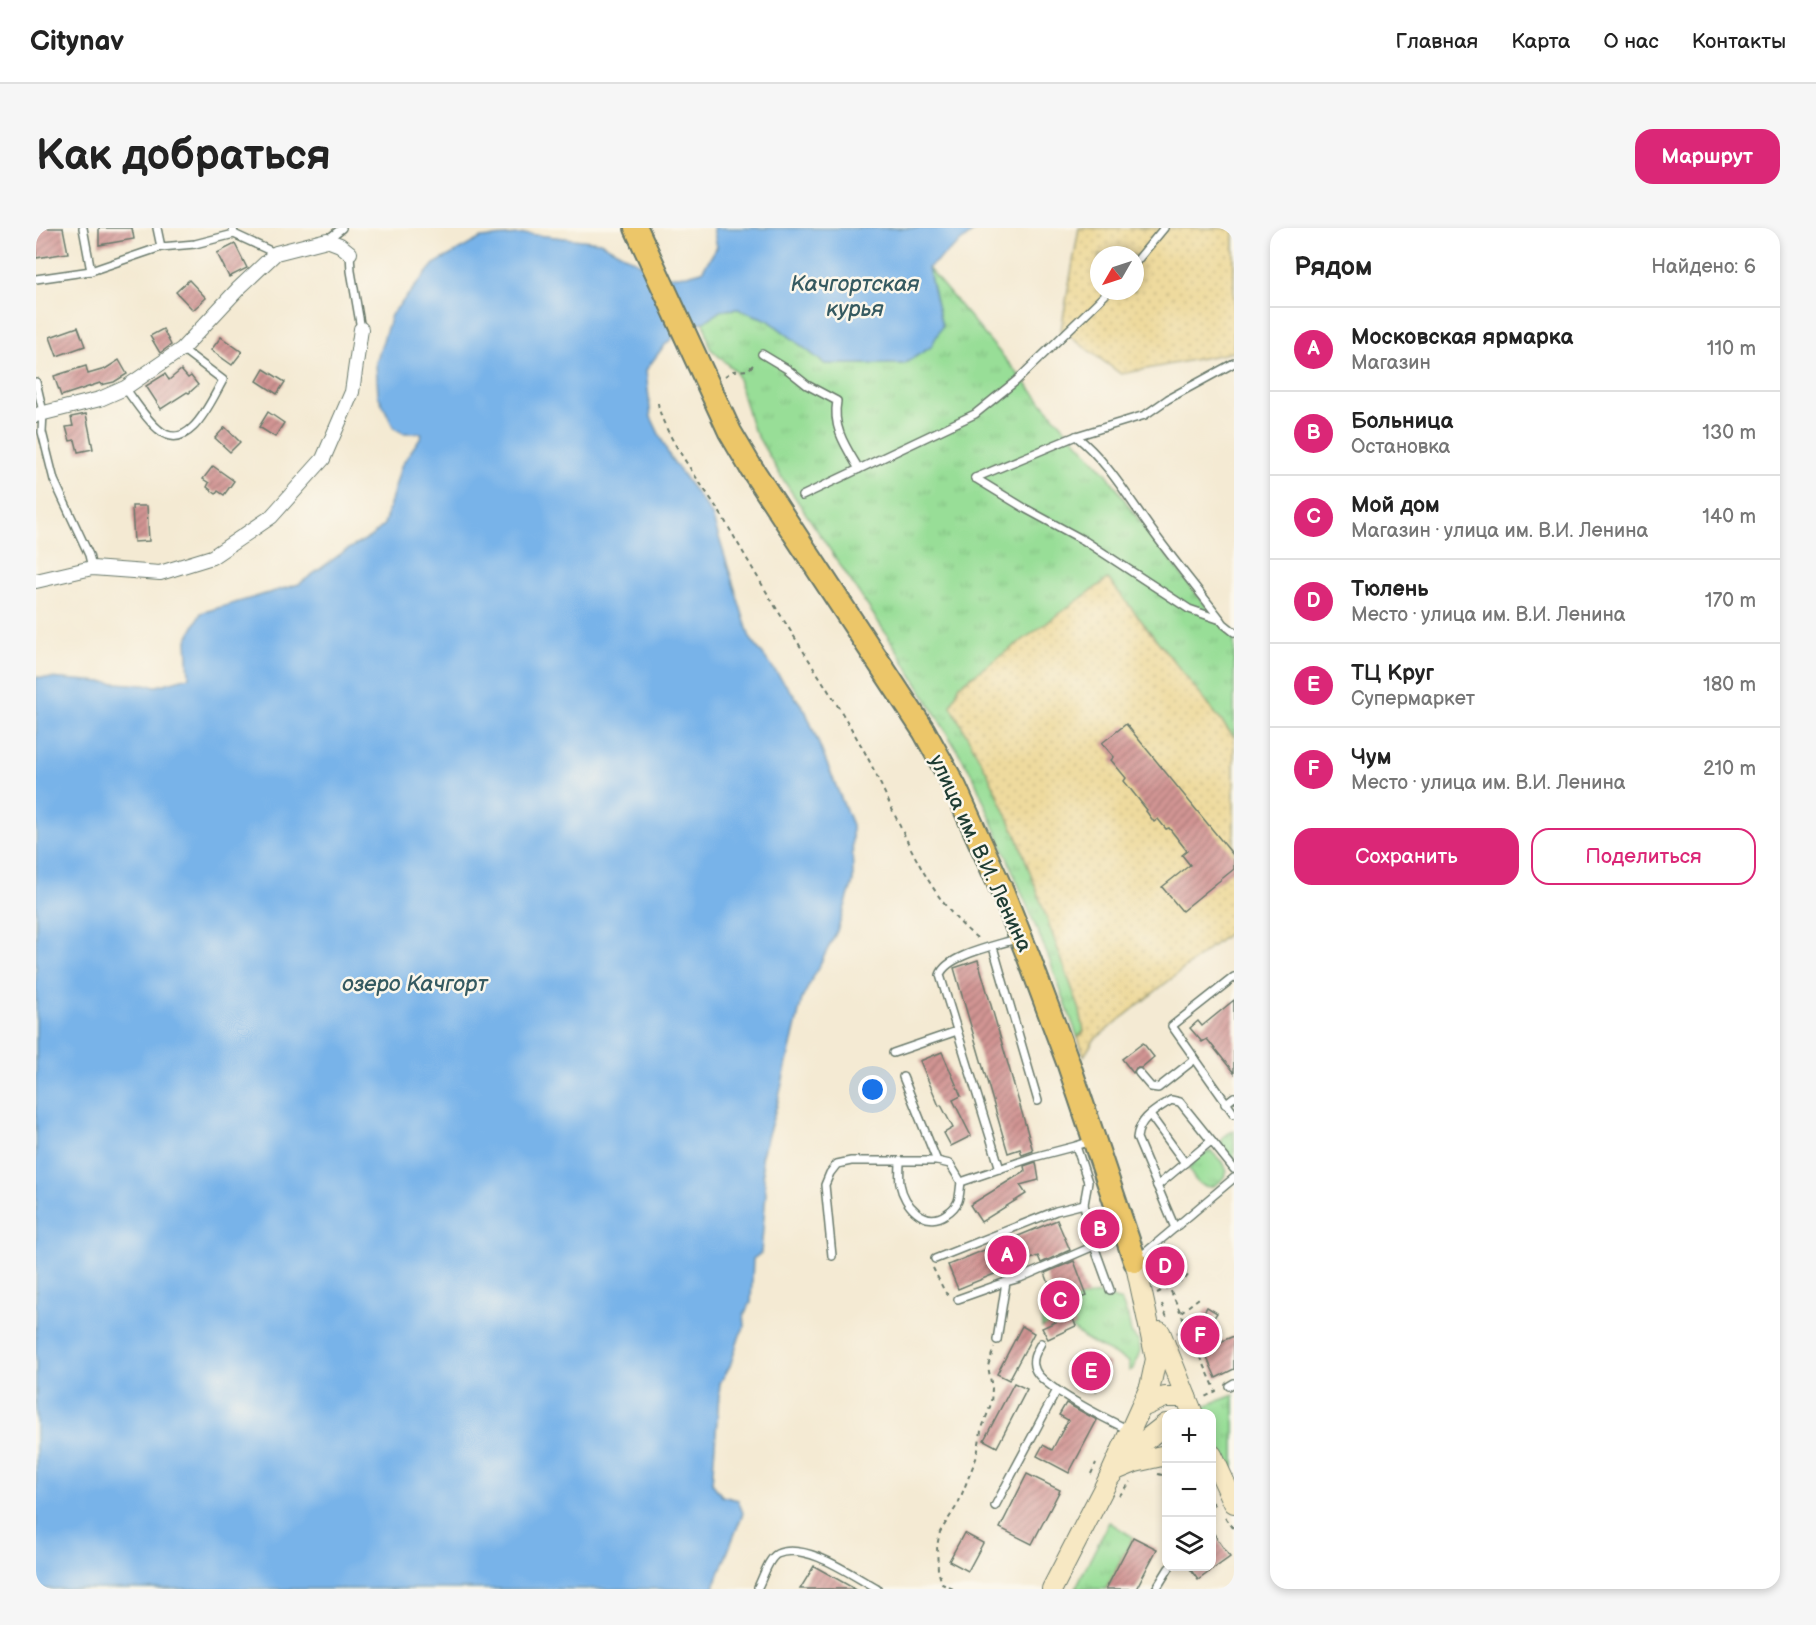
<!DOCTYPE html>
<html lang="ru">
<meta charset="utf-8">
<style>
:root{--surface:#fff;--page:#f6f6f6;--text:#222;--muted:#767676;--line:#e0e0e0;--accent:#db2777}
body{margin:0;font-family:"Balsamiq Sans",sans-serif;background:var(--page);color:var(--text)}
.controls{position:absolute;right:18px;bottom:18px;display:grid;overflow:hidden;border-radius:12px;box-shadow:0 3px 9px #0003}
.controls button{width:54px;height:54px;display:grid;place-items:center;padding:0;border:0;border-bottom:2px solid var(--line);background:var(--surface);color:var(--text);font:30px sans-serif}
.compass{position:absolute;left:1054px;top:18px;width:54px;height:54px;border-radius:50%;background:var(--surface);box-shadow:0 3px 9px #0003;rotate:231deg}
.you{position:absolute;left:837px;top:862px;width:21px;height:21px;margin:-15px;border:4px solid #fff;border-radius:50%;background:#1a73e8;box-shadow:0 0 0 9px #1a73e833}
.badge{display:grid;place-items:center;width:39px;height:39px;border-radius:50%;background:var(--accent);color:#fff;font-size:20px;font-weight:700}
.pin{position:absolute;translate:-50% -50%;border:3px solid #fff;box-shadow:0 2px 6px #0006}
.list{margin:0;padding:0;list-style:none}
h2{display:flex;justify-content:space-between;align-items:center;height:78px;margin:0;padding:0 24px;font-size:26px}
h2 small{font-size:20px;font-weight:400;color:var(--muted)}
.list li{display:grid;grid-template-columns:39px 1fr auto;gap:18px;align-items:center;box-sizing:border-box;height:84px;padding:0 24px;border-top:2px solid var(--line)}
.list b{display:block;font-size:22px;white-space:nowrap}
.list p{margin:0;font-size:20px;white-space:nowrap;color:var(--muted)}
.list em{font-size:20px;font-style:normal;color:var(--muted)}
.actions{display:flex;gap:12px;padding:18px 24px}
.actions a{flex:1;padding:14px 0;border:2px solid var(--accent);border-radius:18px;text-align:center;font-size:21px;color:var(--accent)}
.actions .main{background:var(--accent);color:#fff}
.icon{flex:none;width:33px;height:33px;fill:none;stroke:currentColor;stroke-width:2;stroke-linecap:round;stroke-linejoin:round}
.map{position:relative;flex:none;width:1198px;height:1361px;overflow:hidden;border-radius:18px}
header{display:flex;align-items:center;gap:36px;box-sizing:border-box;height:84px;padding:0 30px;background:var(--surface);border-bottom:2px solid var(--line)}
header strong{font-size:28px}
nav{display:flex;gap:33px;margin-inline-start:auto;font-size:21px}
.intro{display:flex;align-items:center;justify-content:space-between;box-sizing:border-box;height:144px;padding:0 36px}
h1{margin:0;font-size:42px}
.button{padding:15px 27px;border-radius:18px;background:var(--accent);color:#fff;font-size:21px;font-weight:700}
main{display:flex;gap:36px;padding:0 36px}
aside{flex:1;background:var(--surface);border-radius:18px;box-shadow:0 3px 9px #0003}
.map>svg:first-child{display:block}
</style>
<header>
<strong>Citynav</strong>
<nav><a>Главная</a><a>Карта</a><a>О нас</a><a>Контакты</a></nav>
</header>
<div class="intro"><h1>Как добраться</h1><a class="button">Маршрут</a></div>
<main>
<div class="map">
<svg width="1198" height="1361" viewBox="0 0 1198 1361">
<defs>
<pattern id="grass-tufts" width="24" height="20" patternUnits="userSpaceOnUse" patternTransform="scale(1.5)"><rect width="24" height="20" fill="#98de97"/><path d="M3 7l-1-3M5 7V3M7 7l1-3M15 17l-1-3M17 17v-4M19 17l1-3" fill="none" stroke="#83bf83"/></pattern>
<pattern id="sand-dots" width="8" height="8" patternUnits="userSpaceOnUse" patternTransform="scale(1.5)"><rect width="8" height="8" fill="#eeda9e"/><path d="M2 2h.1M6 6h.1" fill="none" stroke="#ccbc89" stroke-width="1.8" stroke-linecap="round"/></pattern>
<pattern id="building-hatch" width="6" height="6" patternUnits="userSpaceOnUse" patternTransform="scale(1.5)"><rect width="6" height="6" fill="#d19493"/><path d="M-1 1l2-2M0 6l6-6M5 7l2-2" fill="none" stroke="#a97a79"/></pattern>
</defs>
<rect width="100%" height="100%" fill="#fbf7ec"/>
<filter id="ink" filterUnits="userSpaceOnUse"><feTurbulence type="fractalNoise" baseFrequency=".0167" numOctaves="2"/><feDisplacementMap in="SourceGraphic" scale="12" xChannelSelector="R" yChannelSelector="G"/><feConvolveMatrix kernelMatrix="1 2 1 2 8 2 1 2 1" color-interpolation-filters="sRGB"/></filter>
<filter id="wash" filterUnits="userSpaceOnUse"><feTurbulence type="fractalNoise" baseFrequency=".008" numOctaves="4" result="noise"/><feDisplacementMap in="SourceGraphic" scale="24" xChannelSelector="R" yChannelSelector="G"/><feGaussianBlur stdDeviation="1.35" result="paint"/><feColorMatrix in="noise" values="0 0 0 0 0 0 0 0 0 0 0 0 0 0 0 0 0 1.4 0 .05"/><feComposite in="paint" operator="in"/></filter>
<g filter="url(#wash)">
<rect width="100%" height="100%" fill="#f4ead3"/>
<g fill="url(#grass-tufts)" stroke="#5c8e66" stroke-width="1.5">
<polygon points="892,40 1016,186 1071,246 1097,284 1165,372 1198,410 1198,509 1072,351 924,457 915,478 952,545 982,611 1044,782 1048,803 1042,810 1014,733 938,550 861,422 746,250 716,199 700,144 674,120 668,94 686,82 702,81 732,92 789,136 868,136 906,98"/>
<path d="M1198,903V932L1185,917C1186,908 1190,906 1198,903Z"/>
<path d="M1175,923L1188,936L1191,944C1179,966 1162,962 1153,941C1157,933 1167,924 1175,923Z"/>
<path d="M1065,1066L1085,1073L1092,1089L1095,1105L1103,1114L1104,1123L1097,1141L1093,1143V1134L1051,1112L1035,1100L1040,1098L1035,1087L1006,1100C1006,1094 1004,1085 1009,1081C1012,1078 1019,1079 1023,1078C1038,1073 1050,1067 1065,1066Z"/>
<polygon points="1198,1167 1198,1237 1195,1244 1176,1202 1176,1186 1168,1185 1165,1179"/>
<polygon points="1073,1294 1097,1309 1070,1361 1039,1361"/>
</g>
<g fill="url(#sand-dots)" stroke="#868c69" stroke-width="1.5" fill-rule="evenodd">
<path d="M1043,0H1198V124L1085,146L1025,102ZM1063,27H1099V63H1063Z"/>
<polygon points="1072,351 1198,509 1198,701 1058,812 1048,828 1042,810 1048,803 1044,782 982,611 952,546 915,478 924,457"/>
</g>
<polygon fill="#78b3e9" stroke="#4c788e" stroke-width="1.5" points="677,0 942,0 892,40 906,98 895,119 868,136 789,136 732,92 702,81 686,82 668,94 650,97 627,119 610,142 615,189 634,229 676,287 714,410 769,482 816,597 817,654 801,703 766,771 741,877 725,930 730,965 725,1025 717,1031 715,1074 708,1087 709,1098 704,1107 694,1138 684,1155 676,1255 686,1268 702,1272 707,1285 677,1361 0,1361 0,449 121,458 153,449 151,412 165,385 263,356 309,323 336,308 348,297 365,238 386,207 385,205 367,205 358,200 342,167 340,135 355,87 398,36 445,10 492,6 564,14 628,49 651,47 666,43 681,19"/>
<g id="blocks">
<g fill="url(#building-hatch)">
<polygon points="0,0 27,0 32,25 0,30"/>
<polygon points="63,0 96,0 98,11 63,17"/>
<polygon points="199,16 211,40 193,49 181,25"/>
<polygon points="153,52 170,70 157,82 140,64"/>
<polygon points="42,99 49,118 21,128 14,109"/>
<polygon points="127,101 135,117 124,125 114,108"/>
<polygon points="185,109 206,124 196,137 175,122"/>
<polygon points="83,132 91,146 78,154 65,157 64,155 25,168 18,148 50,138 52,146 69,141"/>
<polygon points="228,141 249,154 241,166 221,153"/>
<polygon points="145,142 152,150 155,148 162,157 153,165 151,164 125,181 110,158 129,146 133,152"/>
<polygon points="232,184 248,195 239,209 223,199"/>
<polygon points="50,186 57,221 42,224 39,212 34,213 30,199 37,198 35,189"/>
<polygon points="189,199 204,214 194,224 179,210"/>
<polygon points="177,238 198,253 188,267 182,263 180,266 171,259 173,255 167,251"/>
<polygon points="96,278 111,278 113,313 98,314"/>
<polygon points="1090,496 1198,628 1198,641 1146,683 1126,659 1154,637 1146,627 1151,623 1133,600 1130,601 1122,591 1118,594 1110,583 1111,582 1088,553 1090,550 1075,532 1078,529 1066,515"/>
<polygon points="942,732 997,923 986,927 984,921 972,925 918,740"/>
<polygon points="1198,772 1198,845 1171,811 1166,814 1154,800 1162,793 1166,798"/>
<polygon points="1107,815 1118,829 1105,840 1100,840 1097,845 1086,831"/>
<polygon points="906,824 925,868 917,872 935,908 915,918 908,905 917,900 905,877 903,878 884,833"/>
<polygon points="1000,934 1003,952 984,957 990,966 945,994 934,977 989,943 988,938"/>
<polygon points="1021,992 1034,1022 1005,1035 1002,1028 922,1061 912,1037"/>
<polygon points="1038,1033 1051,1067 1030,1075 1040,1098 1012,1111 1006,1100 1026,1091 1009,1045"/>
<polygon points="1171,1079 1181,1085 1177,1091 1183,1105 1163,1092"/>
<polygon points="986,1098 998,1105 973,1152 961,1146"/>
<polygon points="1198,1108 1198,1141 1180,1150 1167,1121"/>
<polygon points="1050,1123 1074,1136 1060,1163 1036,1150"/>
<polygon points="978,1155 991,1161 961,1219 948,1212"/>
<polygon points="1030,1175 1061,1192 1033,1245 1001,1228 1007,1217 1016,1222 1032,1192 1023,1187"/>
<polygon points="991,1246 1024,1262 996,1316 964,1300"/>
<polygon points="1176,1303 1194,1329 1162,1352 1152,1338 1176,1338"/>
<polygon points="928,1305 947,1315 932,1343 913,1333"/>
<polygon points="1097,1309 1121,1321 1100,1361 1070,1361"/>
<polygon points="778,1338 819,1361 764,1361"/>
</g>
</g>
</g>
<g filter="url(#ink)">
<use href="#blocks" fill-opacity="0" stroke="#6a7a6c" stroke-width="1.5"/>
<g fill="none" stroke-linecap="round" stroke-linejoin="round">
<g stroke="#6a7a6c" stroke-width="10">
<g id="lane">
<polyline points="47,0 55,43"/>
<polyline points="121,0 125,19 159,16 198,6 197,0"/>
<polyline points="198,6 239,25"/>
<polyline points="291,12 306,0"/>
<polyline points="314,25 315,43 325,101"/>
<polyline points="1099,35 1128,0"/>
<polyline points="0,51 55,43 125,19"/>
<path d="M726,126L751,141L771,157L801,173C796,200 810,219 823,241"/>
<polyline points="0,154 7,184 6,204 18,252 53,327 56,340"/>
<path d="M89,160C99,173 109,190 122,201C152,228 175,173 187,152L146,121"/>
<path d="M1040,208C1072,234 1091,268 1115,301C1138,333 1164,364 1188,396L1198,404"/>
<polyline points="939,250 990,281 1049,313 1153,381 1185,392"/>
<polyline points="939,250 1040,208 1109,187 1132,171 1198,135"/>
<polyline points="766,268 939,186 980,153 1073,63"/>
<polyline points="957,719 1002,873"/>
<polyline points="1198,749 1136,798 1198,886"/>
<polyline points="857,825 921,803"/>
<polyline points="1103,845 1115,859 1122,860 1159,831"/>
<polyline points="867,849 901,933"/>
<polyline points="1189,876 1198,869"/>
<polyline points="1114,887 1149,935"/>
<path d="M864,933H901L914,936L925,954C924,960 924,967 922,973C920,978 915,983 910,986C889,1001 868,977 864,956C863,949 864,940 864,933Z"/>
<path d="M964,941L904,747C910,727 963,717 983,710"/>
<polyline points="925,954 998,929 1040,918"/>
<polyline points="1121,958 1175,913"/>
<polyline points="1048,976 1052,954 1040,918 1055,913"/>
<path d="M1139,1000L1101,910C1103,890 1120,882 1135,872L1144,874L1198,941"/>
<polyline points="796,1028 789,957 794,945 801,936 815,933 864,933"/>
<polyline points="1103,1030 1198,950"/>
<polyline points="899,1031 1020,983 1048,976 1054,1007 1074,1062"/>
<polyline points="922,1071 970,1054"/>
<polyline points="961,1112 970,1054 984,1050 1058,1018"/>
<path d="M1005,1115C1000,1124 995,1132 999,1141C1005,1159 1074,1193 1093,1202"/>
<polyline points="1193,1158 1198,1155"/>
<polyline points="959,1278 1021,1162"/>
<path d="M722,1359C727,1350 732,1331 741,1326C770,1313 817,1348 841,1361"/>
<polyline points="1120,1361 1133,1340"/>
</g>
</g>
<g stroke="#6a7a6c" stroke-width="16">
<g id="street">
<polyline points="0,187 64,171 89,160 146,121 203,60 240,25 291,12 304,17 314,25"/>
<polyline points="0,353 56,340 124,345 176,329 235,289 287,231 316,164 325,101"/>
</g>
</g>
<g stroke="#6a7a6c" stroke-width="22">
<g id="secondary">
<polyline points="1124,1104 1157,1186"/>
<polyline points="1106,1179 1129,1169 1150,1169"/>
<polyline points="1176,1227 1198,1275"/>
<polyline points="1082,1241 1099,1234 1130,1227"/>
<polyline points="1073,1250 1114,1159 1120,1131 1099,1033"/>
<polyline points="1016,1361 1073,1250 1093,1225 1130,1196"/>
</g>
</g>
<g stroke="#6a7a6c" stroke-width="26">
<polyline id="primary" points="600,0 694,204 714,238 888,503 919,559 967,665 993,730 1033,837 1099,1033"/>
</g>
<g stroke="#6a7a6c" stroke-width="2" stroke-dasharray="4.5 4.5" stroke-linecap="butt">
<polyline points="689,148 697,143 712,142 720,134"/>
<path d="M622,175C626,207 671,262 689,293C708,326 727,359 747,391C774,434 801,475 826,519C859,579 887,671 944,712"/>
<polyline points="1067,998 1071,1010"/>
<polyline points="897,1040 909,1064 913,1068"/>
<polyline points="1133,1059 1149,1051 1153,1046"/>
<polyline points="1121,1065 1133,1059 1180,1163 1169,1169"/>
<polyline points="1126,1076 1131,1090"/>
<polyline points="1145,1084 1163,1070"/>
<polyline points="1141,1105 1152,1101"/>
<polyline points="1176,1205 1179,1212"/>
<polyline points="1055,1246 1060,1235"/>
<polyline points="1122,1246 1130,1248"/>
<polyline points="1083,1268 1095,1254"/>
<polyline points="1176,1274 1182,1280"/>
<polyline points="1189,1289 1198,1301"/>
<polyline points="917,1361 906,1356 902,1342 901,1318 904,1304 922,1276 941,1228 945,1203 955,1176 956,1160 952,1138 958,1120"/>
</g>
<use href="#lane" stroke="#fff" stroke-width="7"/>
<use href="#street" stroke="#fff" stroke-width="14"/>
<use href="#secondary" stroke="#f7e8c3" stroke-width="20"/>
<use href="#primary" stroke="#ecc669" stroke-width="22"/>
</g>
</g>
<g text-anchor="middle" stroke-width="5" stroke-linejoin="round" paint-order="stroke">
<g font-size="21" fill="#1f3d34" stroke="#fbf7ec">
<text transform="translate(945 625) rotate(65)" y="7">улица им. В.И. Ленина</text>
</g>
<g font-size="22" font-style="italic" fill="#355a61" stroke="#fbf7ec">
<text x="819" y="63">Качгортская<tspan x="819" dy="25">курья</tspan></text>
<text x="379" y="763">озеро Качгорт</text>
</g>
</g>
</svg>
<div class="controls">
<button>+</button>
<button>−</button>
<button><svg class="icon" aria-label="layers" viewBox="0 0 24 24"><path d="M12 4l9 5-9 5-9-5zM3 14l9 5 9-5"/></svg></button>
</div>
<svg class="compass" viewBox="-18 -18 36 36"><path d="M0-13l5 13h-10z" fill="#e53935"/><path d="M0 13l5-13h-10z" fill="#767676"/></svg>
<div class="you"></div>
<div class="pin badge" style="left:971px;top:1027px">A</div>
<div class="pin badge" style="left:1064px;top:1001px">B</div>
<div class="pin badge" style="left:1024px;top:1072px">C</div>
<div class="pin badge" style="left:1129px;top:1038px">D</div>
<div class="pin badge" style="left:1055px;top:1143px">E</div>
<div class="pin badge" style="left:1164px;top:1107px">F</div>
</div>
<aside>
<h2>Рядом<small>Найдено: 6</small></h2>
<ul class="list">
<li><span class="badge">A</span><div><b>Московская ярмарка</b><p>Магазин</p></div><em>110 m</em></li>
<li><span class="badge">B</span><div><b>Больница</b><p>Остановка</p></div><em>130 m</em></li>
<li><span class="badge">C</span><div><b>Мой дом</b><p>Магазин · улица им. В.И. Ленина</p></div><em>140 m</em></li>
<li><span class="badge">D</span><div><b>Тюлень</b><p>Место · улица им. В.И. Ленина</p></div><em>170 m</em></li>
<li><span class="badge">E</span><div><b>ТЦ Круг</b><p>Супермаркет</p></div><em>180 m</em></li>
<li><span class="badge">F</span><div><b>Чум</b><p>Место · улица им. В.И. Ленина</p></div><em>210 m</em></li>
</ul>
<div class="actions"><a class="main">Сохранить</a><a>Поделиться</a></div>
</aside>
</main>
